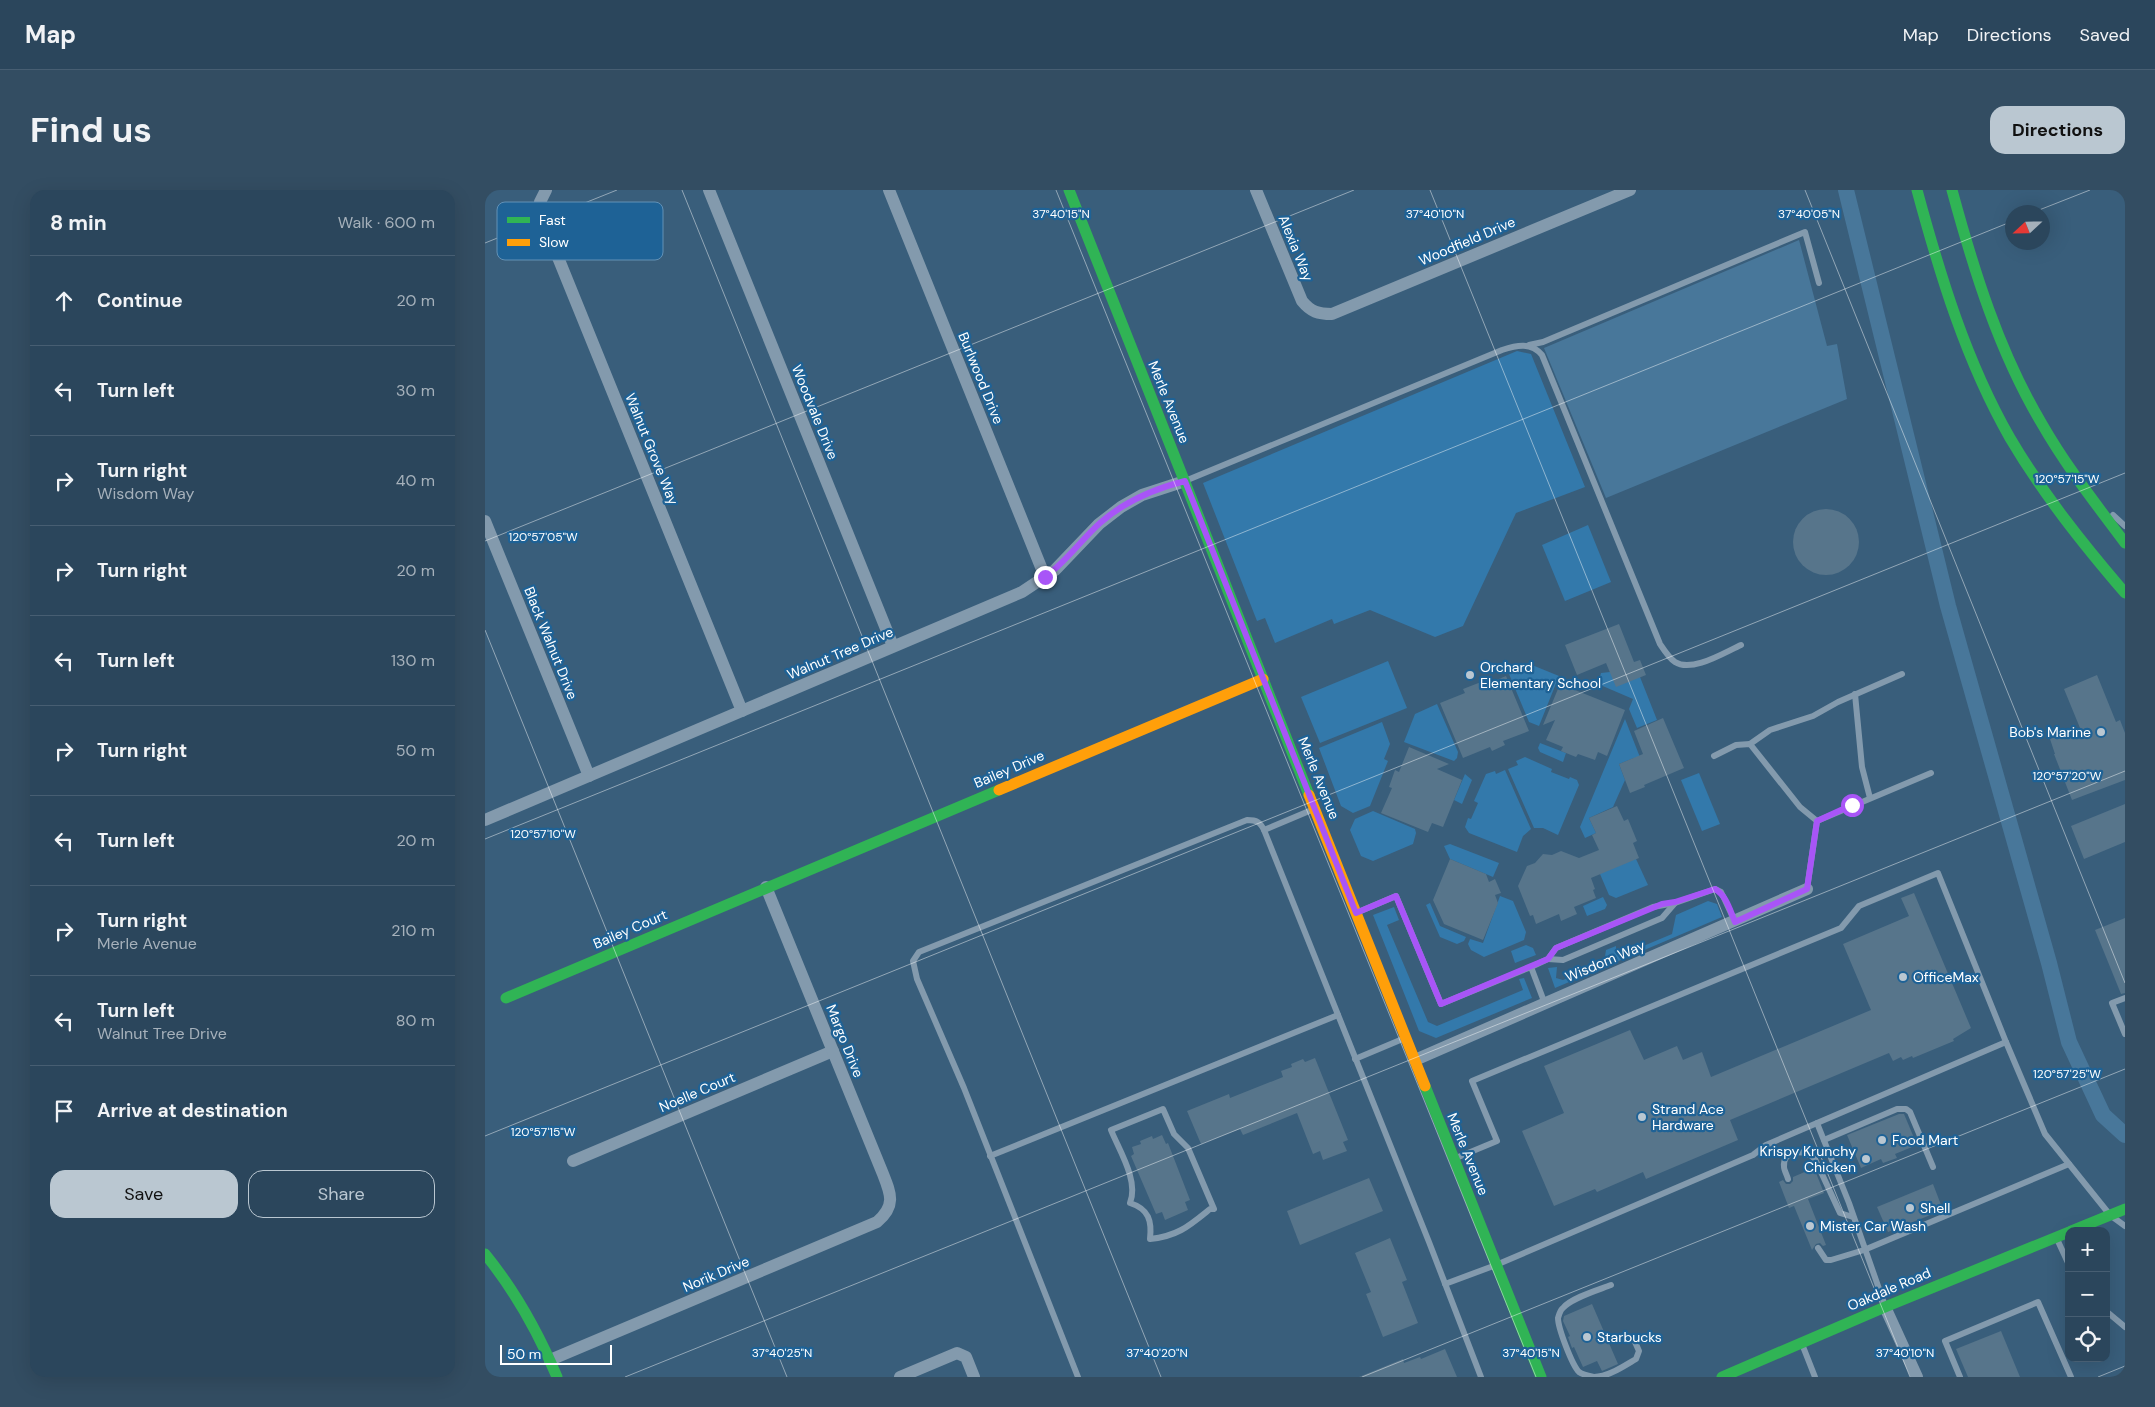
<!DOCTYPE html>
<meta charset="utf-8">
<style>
:root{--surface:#2b465c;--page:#334d62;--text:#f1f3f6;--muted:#a6b1bb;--line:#475e72;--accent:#bac7d1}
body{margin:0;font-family:"DM Sans",sans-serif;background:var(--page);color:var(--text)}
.controls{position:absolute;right:15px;bottom:15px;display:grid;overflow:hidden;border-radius:10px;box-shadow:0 5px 20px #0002}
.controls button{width:45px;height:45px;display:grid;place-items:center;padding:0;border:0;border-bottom:1px solid var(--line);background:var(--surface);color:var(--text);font:25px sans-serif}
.compass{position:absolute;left:1520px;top:15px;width:45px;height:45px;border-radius:50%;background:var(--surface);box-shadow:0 5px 20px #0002;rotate:248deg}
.scale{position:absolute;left:15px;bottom:12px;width:112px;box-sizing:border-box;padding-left:5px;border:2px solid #fff;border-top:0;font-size:14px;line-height:18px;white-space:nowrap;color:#fff;-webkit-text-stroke:4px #1e6296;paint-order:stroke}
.stop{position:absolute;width:15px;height:15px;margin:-11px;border:4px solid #a855f7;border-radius:50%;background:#fff}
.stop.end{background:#a855f7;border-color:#fff;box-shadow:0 1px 5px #0008}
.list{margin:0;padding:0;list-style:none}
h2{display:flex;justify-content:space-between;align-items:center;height:65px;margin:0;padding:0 20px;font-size:21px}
h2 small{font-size:16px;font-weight:400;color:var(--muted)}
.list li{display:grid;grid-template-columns:32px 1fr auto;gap:15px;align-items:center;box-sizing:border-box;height:90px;padding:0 20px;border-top:1px solid var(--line)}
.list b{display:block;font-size:19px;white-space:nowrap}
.list p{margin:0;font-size:16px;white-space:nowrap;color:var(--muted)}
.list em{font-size:16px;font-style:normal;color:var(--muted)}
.actions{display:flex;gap:10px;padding:15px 20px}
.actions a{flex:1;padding:11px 0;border:1px solid var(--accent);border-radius:15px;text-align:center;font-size:18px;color:var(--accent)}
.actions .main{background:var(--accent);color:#111}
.icon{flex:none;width:28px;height:28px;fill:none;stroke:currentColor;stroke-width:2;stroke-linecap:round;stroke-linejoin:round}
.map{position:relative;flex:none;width:1640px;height:1187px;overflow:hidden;border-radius:15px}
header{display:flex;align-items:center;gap:30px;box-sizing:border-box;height:70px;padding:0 25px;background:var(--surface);border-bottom:1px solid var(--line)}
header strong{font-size:24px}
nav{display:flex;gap:28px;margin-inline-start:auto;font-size:18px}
.intro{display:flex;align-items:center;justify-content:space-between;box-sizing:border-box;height:120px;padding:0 30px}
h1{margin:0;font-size:35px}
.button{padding:12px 22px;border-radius:15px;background:var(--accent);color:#111;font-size:18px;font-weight:700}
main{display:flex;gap:30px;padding:0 30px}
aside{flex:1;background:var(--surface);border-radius:15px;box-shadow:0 5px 20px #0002}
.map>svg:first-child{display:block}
</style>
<header>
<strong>Map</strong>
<nav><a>Map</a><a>Directions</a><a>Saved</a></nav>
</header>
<div class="intro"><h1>Find us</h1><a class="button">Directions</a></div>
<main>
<aside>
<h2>8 min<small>Walk · 600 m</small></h2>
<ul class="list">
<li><svg class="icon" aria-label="ahead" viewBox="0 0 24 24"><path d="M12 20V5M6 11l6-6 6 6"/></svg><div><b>Continue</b></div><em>20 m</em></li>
<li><svg class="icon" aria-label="left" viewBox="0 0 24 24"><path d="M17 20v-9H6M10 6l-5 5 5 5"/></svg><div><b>Turn left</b></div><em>30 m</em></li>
<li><svg class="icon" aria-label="right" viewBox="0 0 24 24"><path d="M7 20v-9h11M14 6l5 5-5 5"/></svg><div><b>Turn right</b><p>Wisdom Way</p></div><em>40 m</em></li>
<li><svg class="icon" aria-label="right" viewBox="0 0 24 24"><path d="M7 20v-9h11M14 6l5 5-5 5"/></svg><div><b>Turn right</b></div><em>20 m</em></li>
<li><svg class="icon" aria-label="left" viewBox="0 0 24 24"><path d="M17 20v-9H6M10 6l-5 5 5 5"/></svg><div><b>Turn left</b></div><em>130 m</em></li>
<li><svg class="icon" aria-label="right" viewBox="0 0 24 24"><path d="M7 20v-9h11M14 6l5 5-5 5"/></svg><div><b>Turn right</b></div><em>50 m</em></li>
<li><svg class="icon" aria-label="left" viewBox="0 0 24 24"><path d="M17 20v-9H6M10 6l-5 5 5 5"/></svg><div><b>Turn left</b></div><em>20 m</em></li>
<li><svg class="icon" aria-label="right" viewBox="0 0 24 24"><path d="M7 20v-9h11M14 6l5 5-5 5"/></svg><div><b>Turn right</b><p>Merle Avenue</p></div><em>210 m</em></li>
<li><svg class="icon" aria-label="left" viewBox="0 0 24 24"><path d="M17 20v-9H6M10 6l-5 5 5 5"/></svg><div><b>Turn left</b><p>Walnut Tree Drive</p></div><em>80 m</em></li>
<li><svg class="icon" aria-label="arrive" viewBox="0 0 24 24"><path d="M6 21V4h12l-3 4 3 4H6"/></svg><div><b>Arrive at destination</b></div></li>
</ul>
<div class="actions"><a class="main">Save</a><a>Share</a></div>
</aside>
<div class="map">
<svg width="1640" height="1187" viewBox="0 0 1640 1187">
<rect width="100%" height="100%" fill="#395e7b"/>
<g fill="#3379ab">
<polygon points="1032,161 1046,164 1100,297 1031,323 978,436 950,447 885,420 849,434 847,429 790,453 780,428 772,431 718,293"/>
<polygon points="1103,335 1126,392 1080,411 1057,355"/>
<polygon points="903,471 922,518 835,553 816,507"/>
<polygon points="1047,475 1074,486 1054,536 1044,532 1024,484"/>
<polygon points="1125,482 1155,487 1172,530 1152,538 1144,519 1148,509 1113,494 1116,483"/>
<polygon points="952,514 973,562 972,568 969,571 919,552 930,524"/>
<polygon points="1140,529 1160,580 1149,568 1134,574 1140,590 1128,617 1104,628 1111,643 1100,648 1095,637"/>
<polygon points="897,532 905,554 899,569 903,571 885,616 868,623 856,616 834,558"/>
<polygon points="1055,553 1081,563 1078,572 1055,562 1053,558"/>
<polygon points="1040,567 1067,579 1066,582 1084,589 1085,587 1092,590 1094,595 1073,645 1058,638 1049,638 1023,579 1033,575 1031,571"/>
<polygon points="1020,580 1046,639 1038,646 1032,662 984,643 980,637 983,628 986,629 993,613 989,611 1001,584 1010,581 1011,584"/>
<polygon points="1214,583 1235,634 1217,641 1196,590"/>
<polygon points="980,584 987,590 977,614 969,610"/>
<polygon points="888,621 930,639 931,643 928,654 888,671 876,666 865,640 870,629"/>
<polygon points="965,654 1014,673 1008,687 965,669 959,656"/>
<polygon points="1151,669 1163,695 1131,708 1124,705 1109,670"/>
<polygon points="1015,706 1028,711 1041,742 1039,750 999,767 986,760 983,754 985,749 998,753"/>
<polygon points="1118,707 1122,715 1120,719 1102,726 1098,716"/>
<polygon points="1223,711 1232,714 1237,727 1070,798 1063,778 1072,777 1071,788 1078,790 1119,773 1121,760 1131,756 1131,764 1137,765 1187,744 1191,725"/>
<polygon points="945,713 955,736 981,747 979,751 972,754 955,747 941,715"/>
<polygon points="909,717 914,730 902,735 943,832 952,836 1038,800 1034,789 1039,788 1047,808 951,848 934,841 888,725"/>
<polygon points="1041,755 1048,758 1051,765 1030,773 1026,761"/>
</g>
<polygon fill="#48779a" points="1314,50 1342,156 1352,154 1362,209 1121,308 1059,158"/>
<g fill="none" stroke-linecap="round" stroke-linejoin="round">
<polyline stroke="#48779a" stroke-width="16" points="1361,0 1463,416 1564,773 1584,852 1618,925 1640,945"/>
</g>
<g fill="#57758b">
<circle cx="1341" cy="352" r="33"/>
<polygon points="1134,434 1149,472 1155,470 1161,485 1131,497 1121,473 1092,485 1080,455"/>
<polygon points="1612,485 1631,532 1635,530 1640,543 1640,590 1587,610 1569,564 1570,564 1565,549 1595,538 1579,499"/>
<polygon points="1021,486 1044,541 1018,551 1020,555 1007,561 1005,557 978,568 955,513 980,503 978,499 996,492 997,496"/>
<polygon points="1075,494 1140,520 1122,566 1113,562 1110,570 1093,564 1091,567 1076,561 1078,557 1061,550 1070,530 1058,535"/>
<polygon points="1178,528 1199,578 1159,595 1160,597 1145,603 1134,574 1158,564 1149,541"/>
<polygon points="924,557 964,574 952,579 977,590 958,637 947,633 943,642 896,623 907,598 904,597 910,580 914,582"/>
<polygon points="1640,614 1640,652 1599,669 1586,636"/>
<polygon points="1132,616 1139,631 1143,629 1152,651 1148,653 1154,668 1106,688 1110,699 1108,700 1111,708 1089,717 1092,724 1076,731 1074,724 1051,734 1048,725 1045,726 1033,696 1042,676 1050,673 1058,664 1067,665 1076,661 1094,668 1114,660 1107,645 1111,643 1104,628"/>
<polygon points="965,669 1001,684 1004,692 1010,689 1016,703 1010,705 1013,713 998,750 959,734 948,710"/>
<polygon points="1429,703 1486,838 1468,849 1469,851 1428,868 1427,866 1418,870 1416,867 1408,871 1404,863 1245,930 1253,950 1161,989 1158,982 1112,1002 1110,999 1069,1016 1037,941 1079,923 1059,876 1145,840 1159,870 1192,856 1198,870 1217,862 1226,887 1386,820 1358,754 1424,726 1416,708"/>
<polygon points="1640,728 1640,803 1636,804 1610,740"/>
<polygon points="830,868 863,950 858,952 862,961 838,970 835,961 828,964 812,923 758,945 755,939 716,954 702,921 744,904 745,908 798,887 796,881 807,877 806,874 818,869 820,872"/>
<polygon points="1414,924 1419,924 1432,955 1410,964 1412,968 1398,973 1396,969 1376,978 1362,945"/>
<polygon points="677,945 681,954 683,953 705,1010 700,1012 703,1020 680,1030 677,1022 671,1024 646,966 649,964 647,957 656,954 655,951 667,946 668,949"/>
<polygon points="1329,978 1339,1003 1323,1009 1341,1055 1338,1056 1335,1053 1331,1054 1327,1060 1309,1016 1304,1018 1294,992 1298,990 1301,994 1305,994 1308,991 1308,987"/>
<polygon points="884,988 898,1021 815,1055 802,1021"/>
<polygon points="1448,994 1458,1020 1403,1042 1392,1017"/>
<polygon points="905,1048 922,1090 917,1092 933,1133 898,1147 881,1104 886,1102 870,1063"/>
<polygon points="1107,1114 1133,1174 1117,1181 1112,1171 1098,1177 1089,1157 1087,1158 1083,1147 1085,1146 1078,1131 1079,1126"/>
<polygon points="1516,1141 1535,1187 1483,1187 1471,1159"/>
<polygon points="960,1159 972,1187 874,1187 918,1169 919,1173 935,1167 936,1169"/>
</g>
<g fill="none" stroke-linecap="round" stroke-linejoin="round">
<g stroke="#839aad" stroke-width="6">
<polyline points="1044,155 1058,152 1320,42 1334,93"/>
<path d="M700,291L1017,160C1032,155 1046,152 1057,165L1175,454C1179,460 1184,468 1190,472C1207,483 1240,462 1256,455"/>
<polyline points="1628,325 1640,336"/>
<polyline points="1370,504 1377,577 1385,608"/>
<polyline points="1265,554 1285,540 1328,526 1353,512 1417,484"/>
<polyline points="1229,566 1251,555 1265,554 1315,617 1332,631 1322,699"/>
<polyline points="1332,631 1446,583"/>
<polyline points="779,640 829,619"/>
<polyline points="871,723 911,706 956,814 1046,777 1060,814"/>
<polyline points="1063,769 1078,770 1177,728 1190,713"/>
<polyline points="1046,777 1063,769 1071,758 1168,717 1190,713 1230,699 1236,702 1239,708 1250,732"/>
<polyline points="1640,808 1627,813 1640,844"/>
<polyline points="870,869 920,848"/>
<path d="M678,919L689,944L703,958L729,1019H725C704,1036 693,1046 665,1049C667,1031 664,1019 645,1013C654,991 634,960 626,940Z"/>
<polyline points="1332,933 1364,1013 1400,1116"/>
<polyline points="1339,950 1412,919 1421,919 1425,922 1448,977"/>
<polyline points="505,966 853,825"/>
<polyline points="971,968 1012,951 987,891 1356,738 1374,716 1453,683 1521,852"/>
<path d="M1303,989C1302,985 1299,980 1299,977C1297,959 1321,959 1330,969L1355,1023L1368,1027"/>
<polyline points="1572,1049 1584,1075"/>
<polyline points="1333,1058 1341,1070 1346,1070 1379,1060 1584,974"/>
<polyline points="960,1094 1011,1075 1268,965 1281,955 1521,852 1560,944 1625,1025 1640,1036"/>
<path d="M1126,1095C1113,1100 1086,1108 1078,1118C1075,1120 1074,1125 1073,1128C1073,1138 1087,1175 1094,1182C1098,1185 1104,1186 1109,1187C1123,1187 1139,1176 1151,1169L1154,1161L1150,1152"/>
<polyline points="1621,1121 1640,1137"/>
<polyline points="1317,1154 1330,1187"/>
<path d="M593,1187L479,898L432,789L428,771L434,762L762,630C772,630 775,632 779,640L944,1052L996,1187"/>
<polyline points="1475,1187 1460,1151 1553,1112 1586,1187"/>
</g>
<g stroke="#839aad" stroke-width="12">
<polyline points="61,0 55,12 55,23 257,521"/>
<polyline points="224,0 408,456"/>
<polyline points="404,0 560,387"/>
<path d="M771,0L817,111C826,122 833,124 847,124L1145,0"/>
<polyline points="0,331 104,586"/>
<polyline points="0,630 537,402 570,380 614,334 636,317 657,305 700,291"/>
<polyline points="930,870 1322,699"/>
<polyline points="88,971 348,861"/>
<polyline points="1400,1117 1432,1187"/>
<path d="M65,1170L392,1032C411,1016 406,1004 398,984L281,697"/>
<polyline points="415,1187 472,1163 481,1167 489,1187"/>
</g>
<g stroke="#30b455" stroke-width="11">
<polyline points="584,0 824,605"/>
<path d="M1432,0C1455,85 1481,171 1525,248C1558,304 1598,354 1640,403"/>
<path d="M1467,0C1489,81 1514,162 1557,234C1581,276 1611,314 1640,353"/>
<polyline points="21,808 514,600"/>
<polyline points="940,896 1056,1187"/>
<polyline points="1586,1041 1640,1019"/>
<path d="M0,1064C31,1102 53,1142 72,1187"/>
<polyline points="1237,1187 1400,1117 1584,1042"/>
</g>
<g stroke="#ff9f0a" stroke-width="11">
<polyline points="514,600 778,489"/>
<polyline points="824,605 940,896"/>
</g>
</g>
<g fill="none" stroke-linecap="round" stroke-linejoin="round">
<path stroke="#a855f7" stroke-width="6" d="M560,387C581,372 596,350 615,333C640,311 668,299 700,291L871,723L911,706L956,814L1063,769L1071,758L1177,714L1190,712L1230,699C1241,705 1245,720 1250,732L1322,699L1332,631L1367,615"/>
</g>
<path fill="none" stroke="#fff" stroke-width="1" stroke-opacity="0.45" d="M197,0L676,1187M571,0L1051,1187M945,0L1425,1187M1320,0L1640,793M1549,22L1605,0M0,53L132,0M0,351L869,0M0,440L302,1187M0,649L1528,31M0,946L1640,283M140,1187L1640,581M877,1187L1640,879M1613,1187L1640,1176"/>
<g fill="#bac7d1" stroke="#1e6296" stroke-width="2">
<circle cx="985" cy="485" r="5"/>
<circle cx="1616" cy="542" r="5"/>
<circle cx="1418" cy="787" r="5"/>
<circle cx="1157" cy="927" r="5"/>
<circle cx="1397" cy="950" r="5"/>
<circle cx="1381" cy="969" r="5"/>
<circle cx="1425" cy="1018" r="5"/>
<circle cx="1325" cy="1036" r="5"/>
<circle cx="1102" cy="1147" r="5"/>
</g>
<g text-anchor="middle" stroke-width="4.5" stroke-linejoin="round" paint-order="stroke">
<g font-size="14" fill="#fff" stroke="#1e6296">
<text transform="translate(982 51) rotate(-23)" y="5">Woodfield Drive</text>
<text transform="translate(811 58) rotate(68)" y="5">Alexia Way</text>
<text transform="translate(496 188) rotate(68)" y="5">Burlwood Drive</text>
<text transform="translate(684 212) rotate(68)" y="5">Merle Avenue</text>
<text transform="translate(330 222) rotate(68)" y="5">Woodvale Drive</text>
<text transform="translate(167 259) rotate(68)" y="5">Walnut Grove Way</text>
<text transform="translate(66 453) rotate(68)" y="5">Black Walnut Drive</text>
<text transform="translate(355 463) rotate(-23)" y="5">Walnut Tree Drive</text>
<text transform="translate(524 579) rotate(-23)" y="5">Bailey Drive</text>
<text transform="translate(834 588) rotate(68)" y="5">Merle Avenue</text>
<text transform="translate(145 739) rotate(-23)" y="5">Bailey Court</text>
<text transform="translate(1120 771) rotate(-23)" y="5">Wisdom Way</text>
<text transform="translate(360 851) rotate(68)" y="5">Margo Drive</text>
<text transform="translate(212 902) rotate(-23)" y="5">Noelle Court</text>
<text transform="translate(983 964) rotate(68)" y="5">Merle Avenue</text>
<text transform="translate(231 1084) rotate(-23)" y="5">Norik Drive</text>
<text transform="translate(1404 1099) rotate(-23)" y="5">Oakdale Road</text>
</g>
<g font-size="14" fill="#fff" stroke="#1e6296" text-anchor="start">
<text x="995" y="482">Orchard<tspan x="995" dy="16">Elementary School</tspan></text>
<text x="1606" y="547" text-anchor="end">Bob's Marine</text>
<text x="1428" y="792">OfficeMax</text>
<text x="1167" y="924">Strand Ace<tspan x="1167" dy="16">Hardware</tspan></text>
<text x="1407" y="955">Food Mart</text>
<text x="1371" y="966" text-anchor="end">Krispy Krunchy<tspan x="1371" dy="16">Chicken</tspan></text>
<text x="1435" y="1023">Shell</text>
<text x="1335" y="1041">Mister Car Wash</text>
<text x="1112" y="1152">Starbucks</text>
</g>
</g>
<rect x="12" y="12" width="166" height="58" rx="8" fill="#1e6296" stroke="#6291b6" stroke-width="1"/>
<rect x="22" y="27" width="23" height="6" fill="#30b455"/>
<rect x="22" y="49" width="23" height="7" fill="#ff9f0a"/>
<g font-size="14" fill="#fff">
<text x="54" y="35">Fast</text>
<text x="54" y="57">Slow</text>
</g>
<g font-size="12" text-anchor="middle" fill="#fff" stroke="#1e6296" stroke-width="4.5" stroke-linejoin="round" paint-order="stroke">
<text x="950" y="28">37°40'10"N</text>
<text x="1324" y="28">37°40'05"N</text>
<text x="576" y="28">37°40'15"N</text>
<text x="1582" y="293">120°57'15"W</text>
<text x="58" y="351">120°57'05"W</text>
<text x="1582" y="590">120°57'20"W</text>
<text x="58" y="648">120°57'10"W</text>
<text x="1582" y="888">120°57'25"W</text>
<text x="58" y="946">120°57'15"W</text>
<text x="297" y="1167">37°40'25"N</text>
<text x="672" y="1167">37°40'20"N</text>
<text x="1046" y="1167">37°40'15"N</text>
<text x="1420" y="1167">37°40'10"N</text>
</g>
</svg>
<div class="controls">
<button>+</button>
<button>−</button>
<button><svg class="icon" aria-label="locate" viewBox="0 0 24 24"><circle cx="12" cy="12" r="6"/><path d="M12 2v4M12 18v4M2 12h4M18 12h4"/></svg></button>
</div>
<svg class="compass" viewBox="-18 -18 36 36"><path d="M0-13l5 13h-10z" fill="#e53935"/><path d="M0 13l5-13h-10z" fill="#a6b1bb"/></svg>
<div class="scale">50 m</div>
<div class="stop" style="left:1367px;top:615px"></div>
<div class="stop end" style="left:560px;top:387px"></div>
</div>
</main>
